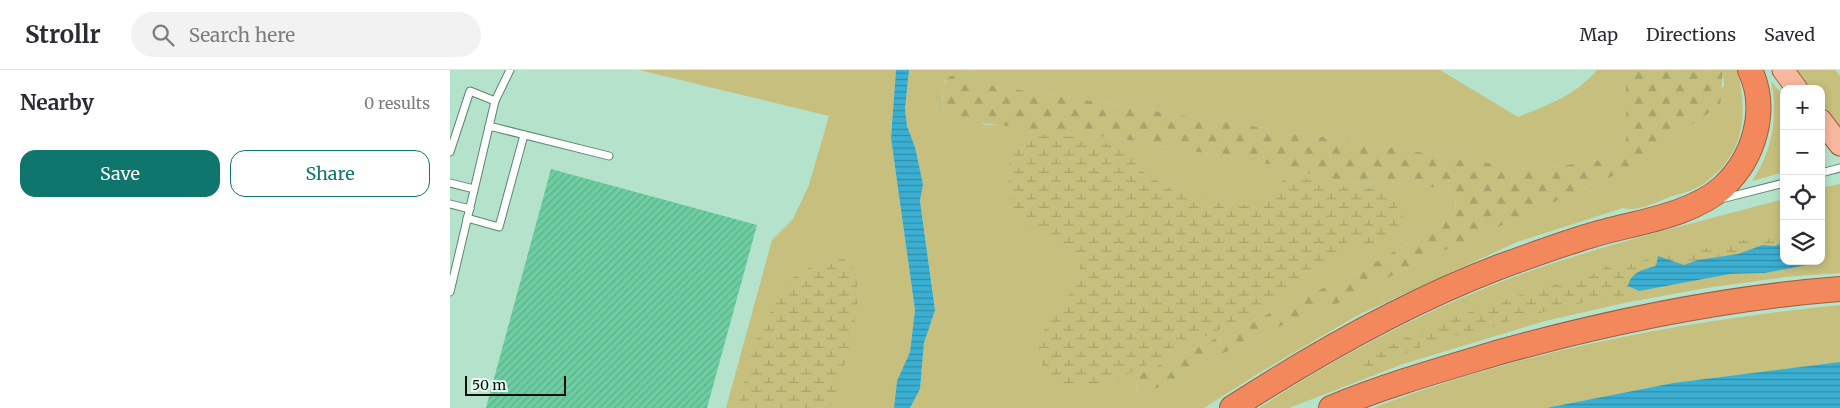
<!DOCTYPE html>
<meta charset="utf-8">
<style>
:root{--surface:#fff;--page:#f2f2f3;--text:#2b2b33;--muted:#7c7c81;--line:#e1e1e2;--accent:#0f766e}
body{margin:0;font-family:Merriweather,serif;background:var(--page);color:var(--text)}
.controls{position:absolute;right:15px;top:15px;display:grid;overflow:hidden;border-radius:10px;box-shadow:0 2px 8px #0003}
.controls button{width:45px;height:45px;display:grid;place-items:center;padding:0;border:0;border-bottom:1px solid var(--line);background:var(--surface);color:var(--text);font:25px sans-serif}
.scale{position:absolute;left:15px;bottom:12px;width:101px;box-sizing:border-box;padding-left:5px;border:2px solid #021009;border-top:0;font-size:14px;line-height:18px;white-space:nowrap;color:#021009;-webkit-text-stroke:4px #e7fdf1;paint-order:stroke}
.list{margin:0;padding:0;list-style:none}
h2{display:flex;justify-content:space-between;align-items:center;height:65px;margin:0;padding:0 20px;font-size:21px}
h2 small{font-size:16px;font-weight:400;color:var(--muted)}
.actions{display:flex;gap:10px;padding:15px 20px}
.actions a{flex:1;padding:11px 0;border:1px solid var(--accent);border-radius:15px;text-align:center;font-size:18px;color:var(--accent)}
.actions .main{background:var(--accent);color:#fff}
.icon{flex:none;width:28px;height:28px;fill:none;stroke:currentColor;stroke-width:2;stroke-linecap:round;stroke-linejoin:round}
.map{position:relative;flex:none;width:1390px;height:338px;overflow:hidden}
header{display:flex;align-items:center;gap:30px;box-sizing:border-box;height:70px;padding:0 25px;background:var(--surface);border-bottom:1px solid var(--line)}
header strong{font-size:24px}
nav{display:flex;gap:28px;margin-inline-start:auto;font-size:18px}
.search{width:350px;height:45px;background:var(--page);display:flex;align-items:center;gap:12px;box-sizing:border-box;padding:0 18px;border-radius:28px;color:var(--muted);font-size:19px}
main{display:flex}
aside{flex:1;background:var(--surface)}
.map>svg:first-child{display:block}
</style>
<header>
<strong>Strollr</strong>
<div class="search"><svg class="icon" aria-label="search" viewBox="0 0 24 24"><circle cx="10" cy="10" r="6"/><path d="M15 15l6 6"/></svg>Search here</div>
<nav><a>Map</a><a>Directions</a><a>Saved</a></nav>
</header>
<main>
<aside>
<h2>Nearby<small>0 results</small></h2>
<ul class="list">
</ul>
<div class="actions"><a class="main">Save</a><a>Share</a></div>
</aside>
<div class="map">
<svg width="1390" height="338" viewBox="0 0 1390 338">
<defs>
<pattern id="forest-firs" width="22" height="20" patternUnits="userSpaceOnUse" patternTransform="scale(1.25)"><rect width="22" height="20" fill="#c6bf7d"/><path d="M5 1l3.5 6h-7zM16 11l3.5 6h-7z" fill="#a8a36b"/></pattern>
<pattern id="wetland-marsh" width="20" height="14" patternUnits="userSpaceOnUse" patternTransform="scale(1.25)"><rect width="20" height="14" fill="#c6bf7d"/><path d="M1 5h8M5 5V1M11 12h8M15 12V8" fill="none" stroke="#a8a36b"/></pattern>
<pattern id="water-rules" width="6" height="5" patternUnits="userSpaceOnUse" patternTransform="scale(1.25)"><rect width="6" height="5" fill="#3bafd2"/><path d="M0 2.5h6" fill="none" stroke="#2f8da9"/></pattern>
<pattern id="building-hatch" width="6" height="6" patternUnits="userSpaceOnUse" patternTransform="scale(1.25)"><rect width="6" height="6" fill="#6dcea2"/><path d="M-1 1l2-2M0 6l6-6M5 7l2-2" fill="none" stroke="#5db08a"/></pattern>
</defs>
<rect width="100%" height="100%" fill="#b5e2cb"/>
<g fill="#c6bf7d">
<polygon points="189,0 446,0 441,68 465,240 460,282 447,311 444,338 276,338 322,170 343,149 359,115 379,46"/>
<path d="M459,0H990L1068,47C1098,35 1126,25 1147,0H1176V81L1163,88L1084,100L539,15L508,6L495,11L492,28L494,40L536,55L573,56L667,68L823,95L897,113L939,112L998,119L1006,129L1005,142L997,150L914,199L692,303L687,311L686,319L699,322L759,290L833,255L883,236L975,189L1172,102L1214,72L1274,16L1273,0H1287L1288,2C1298,47 1294,86 1253,114C1243,121 1228,124 1217,128C1203,133 1188,142 1173,138L1067,172L908,245L809,303L754,338H460L470,319L474,273L485,239L470,131L473,114L465,77L457,56L455,39Z"/>
<polygon points="1347,0 1385,0 1390,6 1390,57 1371,32 1371,19 1361,19"/>
<path d="M1321,11L1334,27V102L1302,111C1323,80 1328,47 1321,11Z"/>
<path d="M1390,114V203L1335,207L1256,218L1179,232L1095,251L953,294L839,338H809C900,279 1000,227 1104,193C1180,168 1257,150 1334,129V171L1225,213L1280,204L1315,203L1368,193L1372,187L1371,118Z"/>
<path d="M1390,235V292L1223,313L1096,338H923C1072,281 1232,251 1390,235Z"/>
</g>
<path fill="url(#forest-firs)" d="M1176,0H1273L1270,35L1172,102L975,189L883,236L833,255L759,290L699,322H690L686,319L687,310L692,303L914,199L997,150L1005,142L1006,129L998,119L939,112L897,113L823,95L667,68L512,51L494,40C492,28 491,15 500,6H508L539,15L1084,100L1163,88L1176,81Z"/>
<g fill="url(#wetland-marsh)">
<path d="M597,64L644,69L673,79L695,103L722,120L761,132L793,135L819,127L832,111L847,107L906,119L929,118L945,133L953,147L949,161L932,173L914,179L900,169L865,204L826,232L659,313C636,316 605,321 593,296C590,289 589,280 588,273C592,264 596,253 603,245C620,224 629,217 631,189C620,180 608,175 595,168C587,163 573,154 568,147C554,129 558,91 565,72Z"/>
<polygon points="1334,163 1334,171 1325,176 1313,175 1288,184 1248,190 1234,195 1208,186 1206,196 1192,199 1182,220 1189,221 1167,228 1140,231 1065,249 1019,265 1002,265 920,297 914,296 914,288 963,264 1043,233 1150,201 1154,197 1163,193 1176,195 1208,186 1228,185 1302,168 1319,169"/>
<path d="M386,186L398,191C401,196 405,202 406,208C414,240 392,308 380,338H287L306,270L327,230L341,209L367,193Z"/>
</g>
<g fill="url(#water-rules)">
<polygon points="446,0 459,0 455,39 457,56 465,77 473,114 470,131 485,240 474,273 470,319 460,338 444,338 447,311 460,282 465,240 441,68"/>
<path d="M1334,171V191H1369L1368,193L1315,203L1280,204L1189,221L1178,216C1181,202 1194,199 1206,196L1208,186L1234,195L1248,190L1288,184L1313,175L1325,176Z"/>
<polygon points="1390,292 1390,338 1096,338 1223,313"/>
</g>
<polygon fill="url(#building-hatch)" points="101,99 307,155 257,338 36,338"/>
<g fill="none" stroke-linecap="round" stroke-linejoin="round">
<g stroke="#5c8672" stroke-width="9">
<g id="lane">
<polyline points="39,56 159,86"/>
<polyline points="0,82 20,21 45,31"/>
<polyline points="1371,103 1390,98"/>
<polyline points="0,113 24,119"/>
<polyline points="1271,129 1334,113"/>
<polyline points="0,134 20,139"/>
<polyline points="17,148 49,157 74,65"/>
<polyline points="0,222 45,31 60,0"/>
</g>
</g>
<g stroke="#9e5e3f" stroke-width="23">
<g id="primary">
<polyline points="1333,0 1347,19"/>
<polyline points="1371,50 1390,75"/>
</g>
</g>
<g stroke="#9e5e3f" stroke-width="26">
<g id="highway">
<path d="M782,338C867,283 955,233 1049,197C1079,186 1109,175 1139,166C1180,153 1240,147 1273,117C1304,88 1319,40 1300,0"/>
<path d="M881,338C936,315 993,299 1050,282C1162,251 1274,228 1390,219"/>
</g>
</g>
<use href="#lane" stroke="#fff" stroke-width="7"/>
<use href="#primary" stroke="#f7b89d" stroke-width="21"/>
<use href="#highway" stroke="#f2885c" stroke-width="24"/>
</g>
</svg>
<div class="controls">
<button>+</button>
<button>−</button>
<button><svg class="icon" aria-label="locate" viewBox="0 0 24 24"><circle cx="12" cy="12" r="6"/><path d="M12 2v4M12 18v4M2 12h4M18 12h4"/></svg></button>
<button><svg class="icon" aria-label="layers" viewBox="0 0 24 24"><path d="M12 4l9 5-9 5-9-5zM3 14l9 5 9-5"/></svg></button>
</div>
<div class="scale">50 m</div>
</div>
</main>
